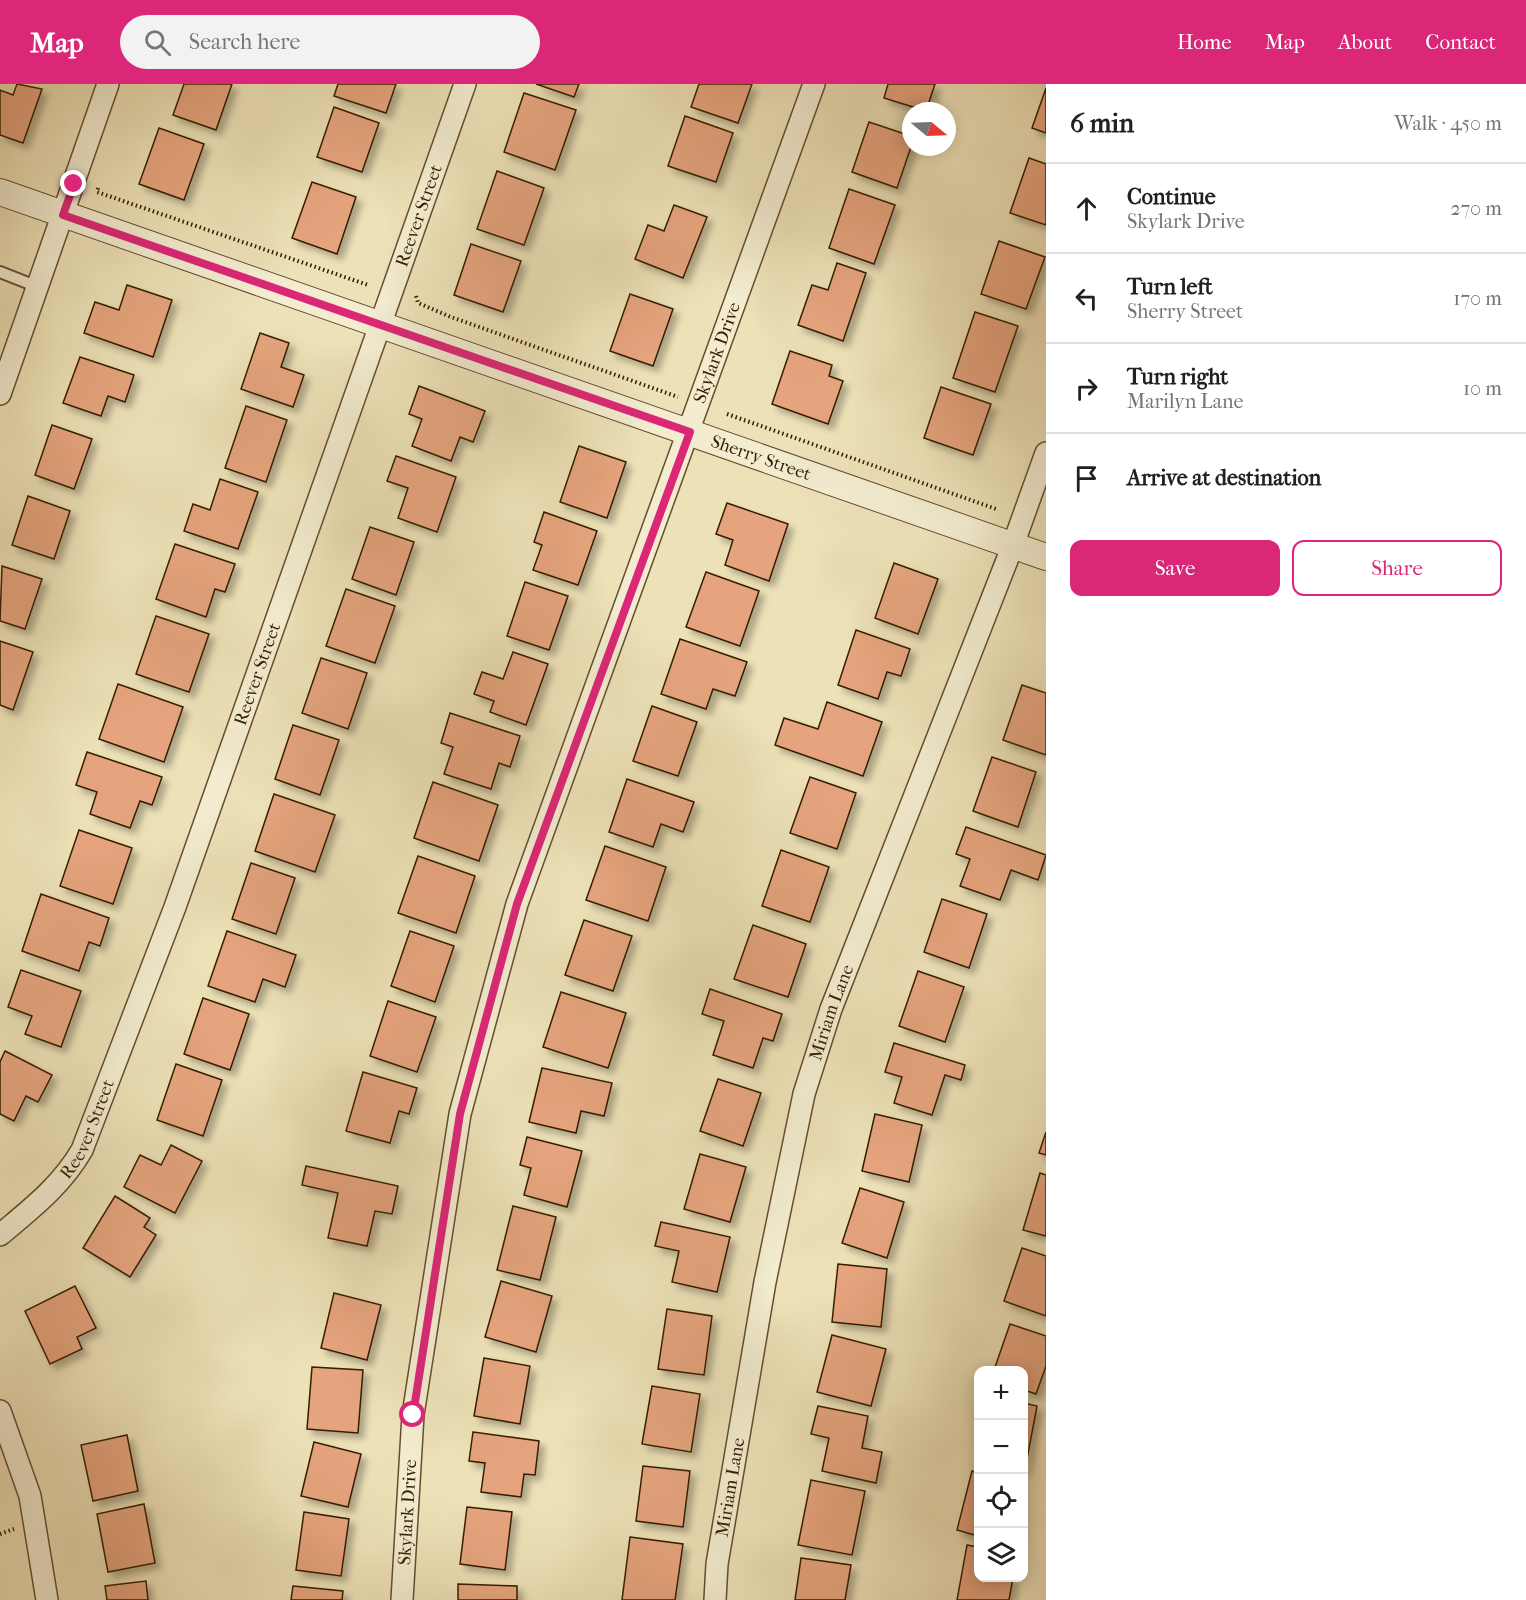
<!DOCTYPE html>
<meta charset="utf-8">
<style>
:root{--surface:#fff;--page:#f2f2f2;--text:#202124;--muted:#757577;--line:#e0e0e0;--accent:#db2777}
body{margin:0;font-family:"IM FELL French Canon",serif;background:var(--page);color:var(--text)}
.controls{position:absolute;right:18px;bottom:18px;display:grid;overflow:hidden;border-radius:12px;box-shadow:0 3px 15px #0003}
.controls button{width:54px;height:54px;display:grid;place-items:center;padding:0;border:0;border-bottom:2px solid var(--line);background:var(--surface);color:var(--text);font:30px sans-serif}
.compass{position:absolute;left:902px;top:18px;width:54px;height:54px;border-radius:50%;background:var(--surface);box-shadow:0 3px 15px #0003;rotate:109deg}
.stop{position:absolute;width:18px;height:18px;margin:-14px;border:4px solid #db2777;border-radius:50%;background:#fff}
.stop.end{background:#db2777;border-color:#fff;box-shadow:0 2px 6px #0008}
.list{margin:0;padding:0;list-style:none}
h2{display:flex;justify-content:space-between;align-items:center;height:78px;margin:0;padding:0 24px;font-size:26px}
h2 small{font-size:20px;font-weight:400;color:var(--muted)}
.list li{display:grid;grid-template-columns:39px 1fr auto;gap:18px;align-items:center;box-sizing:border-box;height:90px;padding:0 24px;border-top:2px solid var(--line)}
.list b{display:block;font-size:22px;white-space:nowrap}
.list p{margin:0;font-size:20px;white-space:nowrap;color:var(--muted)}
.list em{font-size:20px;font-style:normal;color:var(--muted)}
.actions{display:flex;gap:12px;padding:18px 24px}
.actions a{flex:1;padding:14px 0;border:2px solid var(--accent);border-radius:12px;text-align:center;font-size:21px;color:var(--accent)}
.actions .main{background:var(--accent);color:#fff}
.icon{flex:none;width:33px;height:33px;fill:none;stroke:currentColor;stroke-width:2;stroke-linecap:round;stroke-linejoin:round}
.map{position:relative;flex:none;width:1046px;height:1516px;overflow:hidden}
header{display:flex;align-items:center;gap:36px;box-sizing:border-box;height:84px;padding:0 30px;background:var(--accent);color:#fff}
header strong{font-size:28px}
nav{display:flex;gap:33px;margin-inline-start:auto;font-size:21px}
.search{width:420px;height:54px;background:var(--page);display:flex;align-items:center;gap:15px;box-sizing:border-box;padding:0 21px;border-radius:33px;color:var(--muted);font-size:22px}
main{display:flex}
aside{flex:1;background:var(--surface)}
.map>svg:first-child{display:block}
</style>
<header>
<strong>Map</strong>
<div class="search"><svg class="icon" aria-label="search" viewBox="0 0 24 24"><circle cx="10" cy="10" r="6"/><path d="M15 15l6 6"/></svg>Search here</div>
<nav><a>Home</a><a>Map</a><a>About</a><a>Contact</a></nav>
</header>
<main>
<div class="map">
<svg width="1046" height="1516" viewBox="0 0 1046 1516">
<defs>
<filter id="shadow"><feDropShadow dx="5.5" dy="5.5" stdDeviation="3" flood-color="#0004"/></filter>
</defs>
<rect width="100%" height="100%" fill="#ede1b7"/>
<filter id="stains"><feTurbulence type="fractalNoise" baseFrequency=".00333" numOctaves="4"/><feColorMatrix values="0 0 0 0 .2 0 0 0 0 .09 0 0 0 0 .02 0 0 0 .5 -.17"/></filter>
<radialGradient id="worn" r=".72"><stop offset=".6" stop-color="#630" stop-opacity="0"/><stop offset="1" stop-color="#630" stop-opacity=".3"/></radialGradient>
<g fill="#e5a47d" stroke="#361d01" stroke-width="1.5" filter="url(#shadow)">
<polygon points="17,0 42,5 23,59 0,51 0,6 13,11"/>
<polygon points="184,0 232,0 216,46 173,31"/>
<polygon points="338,0 396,0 386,29 334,12"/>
<polygon points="536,0 579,0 574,13"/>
<polygon points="699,0 752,0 738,39 691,23"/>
<polygon points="888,0 935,0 926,27 884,14"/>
<polygon points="1046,4 1046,49 1032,44"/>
<polygon points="524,9 576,26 555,86 504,68"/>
<polygon points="334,23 379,39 362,88 317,73"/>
<polygon points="685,32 733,49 716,98 668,82"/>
<polygon points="869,38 911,52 911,63 897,104 852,88"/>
<polygon points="159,44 204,60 184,116 139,100"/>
<polygon points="1029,74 1046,80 1046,141 1010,129"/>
<polygon points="497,87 544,104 524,161 477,145"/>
<polygon points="312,98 356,113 337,170 292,154"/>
<polygon points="849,105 895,121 874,180 829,164"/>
<polygon points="674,121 707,133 683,194 635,175 648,141 664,147"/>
<polygon points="999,157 1045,173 1026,225 981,210"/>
<polygon points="471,160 521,177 503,228 454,211"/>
<polygon points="837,179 866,189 843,257 798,241 812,201 828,206"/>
<polygon points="127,201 172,216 153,273 84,249 95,218 119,226"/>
<polygon points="630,210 673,225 653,282 610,267"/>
<polygon points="975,228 1018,242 995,308 953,294"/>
<polygon points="260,249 289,259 281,283 304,291 293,323 241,305"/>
<polygon points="790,267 832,281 829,292 843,297 828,340 772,320"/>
<polygon points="80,273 134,291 125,318 108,312 101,332 63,319"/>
<polygon points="419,302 485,327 473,358 460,353 451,377 412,362 422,335 409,330"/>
<polygon points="941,303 991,320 973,371 924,354"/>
<polygon points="246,322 287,336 266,398 225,384"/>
<polygon points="52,341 92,355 74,405 35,391"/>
<polygon points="579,362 626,378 607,434 560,418"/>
<polygon points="396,372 456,393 437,448 398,434 408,404 387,397"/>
<polygon points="220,395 258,408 238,465 184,447 193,420 210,426"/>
<polygon points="28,412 70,427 54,475 12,461"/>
<polygon points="727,419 788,440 769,497 725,481 733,456 716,450"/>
<polygon points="544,428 597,447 578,501 533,486 542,461 534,458"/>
<polygon points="370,443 414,458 396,511 352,495"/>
<polygon points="175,460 235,480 225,508 215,505 206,533 156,515"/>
<polygon points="894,479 938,495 918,550 875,534"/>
<polygon points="2,482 42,495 25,545 0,537"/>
<polygon points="706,488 759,507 740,562 686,543"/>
<polygon points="525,498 568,512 549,566 507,552"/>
<polygon points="346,505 395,522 375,579 326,562"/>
<polygon points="156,532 209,550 189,608 136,590"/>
<polygon points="856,546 910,565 901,592 887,588 878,615 838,601"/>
<polygon points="680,555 747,578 735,612 713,605 706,625 661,610"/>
<polygon points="0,557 33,568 13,626 0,621"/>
<polygon points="513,568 548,580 526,641 490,628 494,617 474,610 482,588 503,595"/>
<polygon points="321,574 367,589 348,645 302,629"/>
<polygon points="118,600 183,623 164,678 99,655"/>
<polygon points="1022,601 1046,609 1046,671 1003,656"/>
<polygon points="827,618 882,638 863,692 775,661 784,634 818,645"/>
<polygon points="652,622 697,638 678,692 633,677"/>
<polygon points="450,629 520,652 510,683 499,679 491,705 444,690 453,663 441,659"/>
<polygon points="293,641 339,656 320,711 275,695"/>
<polygon points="87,668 162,693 152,721 140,717 130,744 90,730 97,708 76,701"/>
<polygon points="992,673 1036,688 1018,743 973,727"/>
<polygon points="810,693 856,709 837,765 790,749"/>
<polygon points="627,695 694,718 683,748 661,740 653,763 609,748"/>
<polygon points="433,698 498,721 479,777 414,754"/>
<polygon points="274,710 335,731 315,788 255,767"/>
<polygon points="966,743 1046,771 1038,796 1011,786 1000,816 960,802 970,775 956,770"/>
<polygon points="79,746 132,764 113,820 60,802"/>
<polygon points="605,762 666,783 648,837 586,816"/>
<polygon points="781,766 829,783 810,838 762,822"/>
<polygon points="418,772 475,792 456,849 398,829"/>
<polygon points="251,779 295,794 276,850 232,835"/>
<polygon points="41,810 109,834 100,862 89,858 79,887 22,867"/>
<polygon points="942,815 987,830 969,884 924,868"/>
<polygon points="584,836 632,852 613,907 565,891"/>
<polygon points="753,841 806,860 788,913 734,895"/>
<polygon points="227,847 296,871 285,903 263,895 255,918 208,902"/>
<polygon points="410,847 454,862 435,918 391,902"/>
<polygon points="21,886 81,907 61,963 25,950 32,932 8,923"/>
<polygon points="918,887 964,903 945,958 899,942"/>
<polygon points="710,905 782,930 773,957 763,954 753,984 713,971 724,937 702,930"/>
<polygon points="561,908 626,929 608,984 543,963"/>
<polygon points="203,914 249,930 230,986 184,970"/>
<polygon points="388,917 436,933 417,988 370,972"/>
<polygon points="894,959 965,981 961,996 945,991 932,1031 894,1019 902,993 885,988"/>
<polygon points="5,967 52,991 38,1018 26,1012 14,1037 0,1030 0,978"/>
<polygon points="176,980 222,996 203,1052 157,1036"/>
<polygon points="542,984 612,999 604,1032 581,1027 576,1049 529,1038"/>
<polygon points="363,988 417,1004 409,1030 399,1027 390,1059 346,1047"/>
<polygon points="718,995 761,1009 743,1062 700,1047"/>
<polygon points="875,1030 922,1041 909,1098 862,1087"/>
<polygon points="1046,1048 1046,1071 1039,1069"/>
<polygon points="527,1053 582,1067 567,1123 524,1111 531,1084 520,1081"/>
<polygon points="171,1061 202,1077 175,1129 124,1103 140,1071 161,1081"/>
<polygon points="700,1070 746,1083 730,1138 684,1125"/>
<polygon points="306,1082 398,1102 392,1130 375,1127 367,1162 328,1154 338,1109 302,1101"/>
<polygon points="1040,1089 1046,1091 1046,1152 1023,1146"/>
<polygon points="860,1104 904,1118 887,1174 842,1159"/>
<polygon points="115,1112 150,1134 144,1143 156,1151 130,1193 83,1164"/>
<polygon points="513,1122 556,1133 540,1196 497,1186"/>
<polygon points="661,1138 730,1153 717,1208 672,1198 679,1167 655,1162"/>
<polygon points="1022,1164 1046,1172 1046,1232 1004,1217"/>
<polygon points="838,1180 887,1185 881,1243 832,1238"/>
<polygon points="501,1197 552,1212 536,1268 485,1253"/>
<polygon points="75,1202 96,1244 77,1253 82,1265 50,1280 25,1227"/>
<polygon points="334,1209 381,1221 367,1276 321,1264"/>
<polygon points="667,1225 712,1232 704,1291 658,1285"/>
<polygon points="1010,1240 1046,1252 1046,1282 1036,1310 1024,1306 1024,1286 994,1286"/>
<polygon points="832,1251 886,1265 871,1322 817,1308"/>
<polygon points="484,1274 530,1282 520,1340 474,1332"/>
<polygon points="312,1283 363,1286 358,1349 307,1345"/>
<polygon points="652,1302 700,1310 691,1368 642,1360"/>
<polygon points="1024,1319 1037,1322 1025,1386 1024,1386"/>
<polygon points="818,1322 868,1332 862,1364 882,1368 876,1399 822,1387 829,1354 811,1350"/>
<polygon points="473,1348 539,1357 535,1391 524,1390 521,1413 481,1408 485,1379 469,1377"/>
<polygon points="127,1351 138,1407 93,1417 81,1361"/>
<polygon points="314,1358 361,1370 348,1423 301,1412"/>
<polygon points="643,1382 690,1387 683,1443 636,1437"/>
<polygon points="972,1387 978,1389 978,1452 957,1446"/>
<polygon points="811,1396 865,1407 852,1471 798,1461"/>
<polygon points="144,1420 155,1479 108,1488 97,1430"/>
<polygon points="467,1423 512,1428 505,1486 460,1480"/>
<polygon points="304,1428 349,1435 341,1492 296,1486"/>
<polygon points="630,1453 683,1460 675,1516 622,1516"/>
<polygon points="967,1461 978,1463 978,1494 1013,1494 1009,1516 957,1516"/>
<polygon points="801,1474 851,1481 845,1516 795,1516"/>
<polygon points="146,1497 148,1516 107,1516 105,1502"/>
<polygon points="458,1500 517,1502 517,1516 458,1516"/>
<polygon points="293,1502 343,1507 342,1516 291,1516"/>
</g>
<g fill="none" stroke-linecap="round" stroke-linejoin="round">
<g stroke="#644e2e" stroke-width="14">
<polyline id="service" points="0,188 38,203"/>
</g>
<g stroke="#644e2e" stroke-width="24">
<g id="minor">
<polyline points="0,310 108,0"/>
<path id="s1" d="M0,1151C31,1125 61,1102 82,1066L175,823L465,0"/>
<polyline points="0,1327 30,1412 47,1516"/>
<path id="s2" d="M402,1516L413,1331L460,1030L517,820L814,0"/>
<path id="s3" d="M715,1516L717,1480L765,1198L804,1010L831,925L1013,461L1046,369"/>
</g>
</g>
<g stroke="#644e2e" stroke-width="28">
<g id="tertiary">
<path id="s4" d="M0,108L1046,473"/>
</g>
</g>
<g stroke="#361d01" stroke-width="4" stroke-dasharray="1.5 3" stroke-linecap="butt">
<polyline points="98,104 97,108 368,201"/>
<polyline points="416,212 418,219 451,233 678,313"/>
<polyline points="727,330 996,425"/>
<polyline points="0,1450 14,1445"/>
</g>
<use href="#service" stroke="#f3ecd0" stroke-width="10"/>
<use href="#minor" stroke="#f3ecd0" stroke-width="21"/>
<use href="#tertiary" stroke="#f3ecd0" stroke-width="26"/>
</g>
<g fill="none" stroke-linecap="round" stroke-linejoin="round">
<polyline stroke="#db2777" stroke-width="8" points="74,100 63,131 690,348 517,820 460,1030 413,1331"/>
</g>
<g text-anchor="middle" stroke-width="5" stroke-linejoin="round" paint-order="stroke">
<g font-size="18" fill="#361d01" stroke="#f3ecd0">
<text dy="6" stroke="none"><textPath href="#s1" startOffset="1112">Reever Street</textPath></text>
<text dy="6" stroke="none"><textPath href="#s2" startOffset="1294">Skylark Drive</textPath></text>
<text dy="6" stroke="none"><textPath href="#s4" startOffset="806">Sherry Street</textPath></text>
<text dy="6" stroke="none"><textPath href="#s1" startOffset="626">Reever Street</textPath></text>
<text dy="6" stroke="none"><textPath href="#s3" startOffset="600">Miriam Lane</textPath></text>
<text dy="6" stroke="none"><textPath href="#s1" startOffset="140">Reever Street</textPath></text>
<text dy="6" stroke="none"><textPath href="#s3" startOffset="114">Miriam Lane</textPath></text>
<text dy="6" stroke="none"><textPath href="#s2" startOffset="88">Skylark Drive</textPath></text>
</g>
</g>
<rect width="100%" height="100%" filter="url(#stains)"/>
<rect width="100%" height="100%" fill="url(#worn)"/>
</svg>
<div class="controls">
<button>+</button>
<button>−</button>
<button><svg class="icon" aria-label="locate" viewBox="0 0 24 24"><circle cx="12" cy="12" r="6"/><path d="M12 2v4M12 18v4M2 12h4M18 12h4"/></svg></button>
<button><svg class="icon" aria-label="layers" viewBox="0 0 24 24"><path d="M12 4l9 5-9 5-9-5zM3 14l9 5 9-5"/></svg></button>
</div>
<svg class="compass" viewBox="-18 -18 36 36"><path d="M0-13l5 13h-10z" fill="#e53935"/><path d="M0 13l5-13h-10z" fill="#757577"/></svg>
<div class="stop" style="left:413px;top:1331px"></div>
<div class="stop end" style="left:74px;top:100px"></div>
</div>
<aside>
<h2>6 min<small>Walk · 450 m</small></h2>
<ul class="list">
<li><svg class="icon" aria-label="ahead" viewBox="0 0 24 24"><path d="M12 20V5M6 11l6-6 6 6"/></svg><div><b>Continue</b><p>Skylark Drive</p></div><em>270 m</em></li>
<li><svg class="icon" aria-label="left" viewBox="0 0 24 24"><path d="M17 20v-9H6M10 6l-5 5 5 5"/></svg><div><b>Turn left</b><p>Sherry Street</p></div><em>170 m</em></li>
<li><svg class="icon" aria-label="right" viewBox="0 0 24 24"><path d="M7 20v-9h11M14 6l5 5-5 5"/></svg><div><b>Turn right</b><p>Marilyn Lane</p></div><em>10 m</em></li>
<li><svg class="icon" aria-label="arrive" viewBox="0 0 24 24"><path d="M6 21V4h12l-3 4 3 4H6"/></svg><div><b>Arrive at destination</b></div></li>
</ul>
<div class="actions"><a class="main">Save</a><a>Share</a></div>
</aside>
</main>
